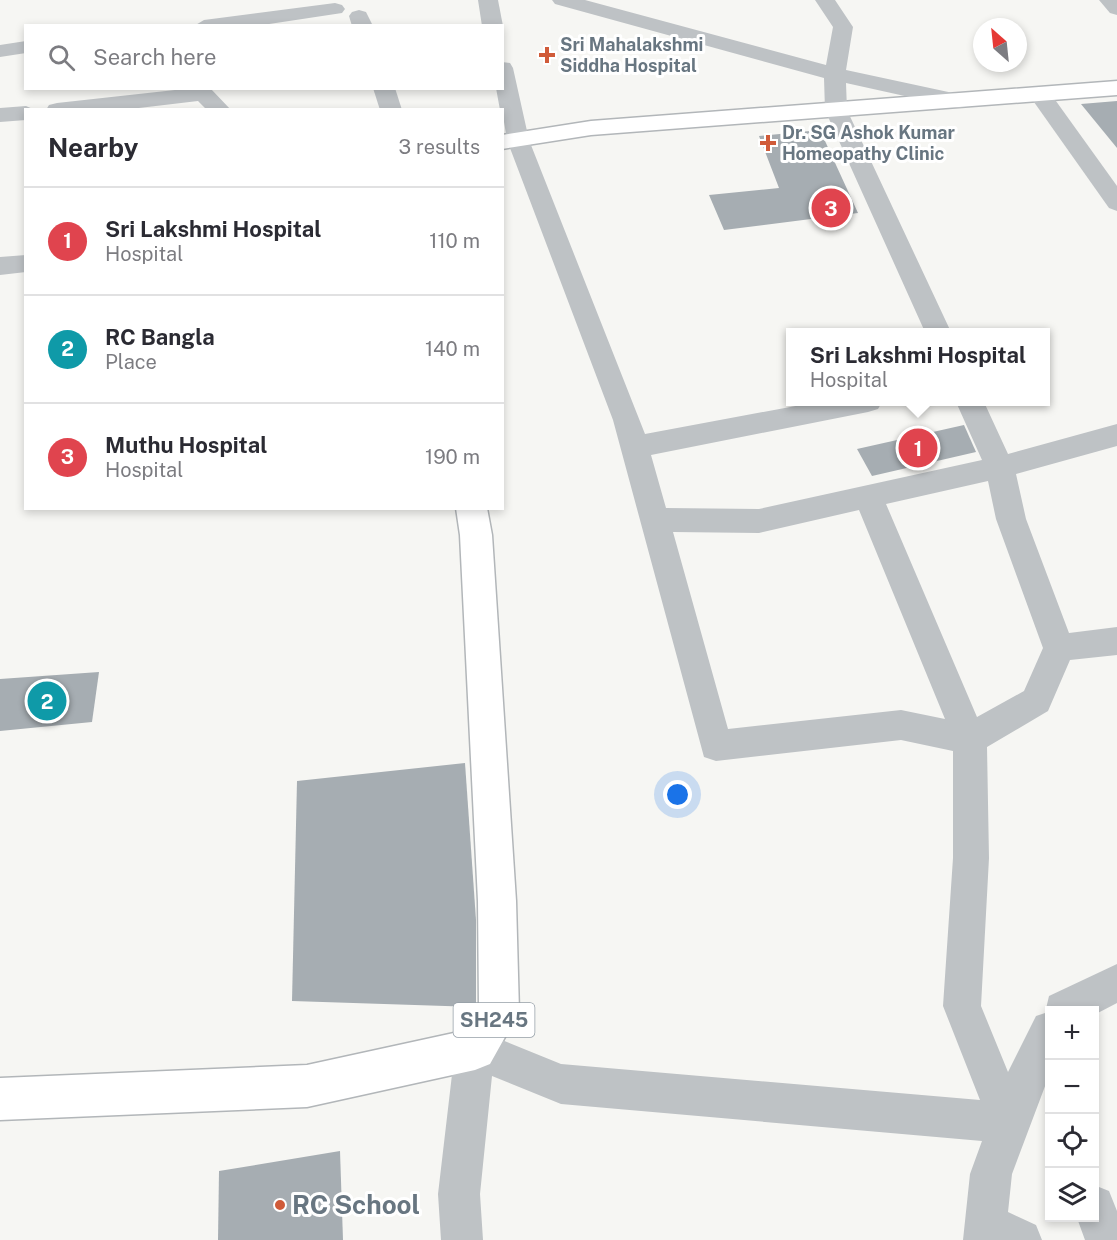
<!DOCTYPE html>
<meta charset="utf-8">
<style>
:root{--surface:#fff;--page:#f7f7f7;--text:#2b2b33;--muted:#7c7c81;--line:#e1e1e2;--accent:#d05b39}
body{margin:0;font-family:"Public Sans",sans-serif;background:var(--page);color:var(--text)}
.controls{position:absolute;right:18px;bottom:18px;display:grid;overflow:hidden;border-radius:0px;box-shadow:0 3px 9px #0003}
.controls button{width:54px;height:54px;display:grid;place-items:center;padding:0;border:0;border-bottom:2px solid var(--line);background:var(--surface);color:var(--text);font:30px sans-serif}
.compass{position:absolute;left:973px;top:18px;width:54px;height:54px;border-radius:50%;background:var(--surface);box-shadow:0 3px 9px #0003;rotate:333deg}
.you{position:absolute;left:678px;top:795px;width:21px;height:21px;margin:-15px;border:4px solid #fff;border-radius:50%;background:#1a73e8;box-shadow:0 0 0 9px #1a73e833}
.badge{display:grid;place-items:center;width:39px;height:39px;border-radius:50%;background:var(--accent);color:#fff;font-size:20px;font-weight:700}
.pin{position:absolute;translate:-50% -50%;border:3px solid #fff;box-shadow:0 2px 6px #0006}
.popup{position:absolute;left:786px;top:328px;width:264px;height:78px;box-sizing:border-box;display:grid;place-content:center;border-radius:0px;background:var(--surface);filter:drop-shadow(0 2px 4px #0005);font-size:20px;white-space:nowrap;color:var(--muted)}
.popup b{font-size:22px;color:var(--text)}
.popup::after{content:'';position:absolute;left:50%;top:100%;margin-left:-12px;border:12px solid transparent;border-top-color:var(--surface)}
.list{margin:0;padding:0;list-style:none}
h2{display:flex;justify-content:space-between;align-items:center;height:78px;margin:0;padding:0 24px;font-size:26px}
h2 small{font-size:20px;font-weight:400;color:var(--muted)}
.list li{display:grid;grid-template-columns:39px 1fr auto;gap:18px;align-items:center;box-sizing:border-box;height:108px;padding:0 24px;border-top:2px solid var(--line)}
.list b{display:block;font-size:22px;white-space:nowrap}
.list p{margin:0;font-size:20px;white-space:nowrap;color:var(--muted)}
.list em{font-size:20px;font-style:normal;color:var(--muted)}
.icon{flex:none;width:33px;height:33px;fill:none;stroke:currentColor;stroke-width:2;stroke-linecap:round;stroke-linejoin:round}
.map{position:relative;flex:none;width:1117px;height:1240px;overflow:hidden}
.search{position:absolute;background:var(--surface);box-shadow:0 3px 9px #0003;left:24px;top:24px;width:480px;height:66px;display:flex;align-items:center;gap:15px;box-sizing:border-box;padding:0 21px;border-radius:0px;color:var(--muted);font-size:22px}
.panel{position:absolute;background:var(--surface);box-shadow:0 3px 9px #0003;left:24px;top:108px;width:480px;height:402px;border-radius:0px}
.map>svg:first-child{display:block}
</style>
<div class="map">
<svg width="1117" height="1240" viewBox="0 0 1117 1240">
<rect width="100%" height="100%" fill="#f6f6f3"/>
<g fill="#a6adb2">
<polygon points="1117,101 1117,148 1081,104"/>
<polygon points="820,130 858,213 724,230 709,195 779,188 759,136"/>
<polygon points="964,425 976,452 872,476 857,449"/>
<polygon points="99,672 92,722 0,731 0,679"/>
<polygon points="465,763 476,920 476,1007 292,1001 297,781"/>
<polygon points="340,1151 343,1240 218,1240 219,1171"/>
</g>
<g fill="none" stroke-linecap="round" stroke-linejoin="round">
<g stroke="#b2b6b9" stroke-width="3">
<g id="primary">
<polygon points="1117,81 1117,95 591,135 502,149 502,135 591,121"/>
<polygon points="456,508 487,508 492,535 516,901 519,1012 490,1064 475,1070 307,1107 0,1120 0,1078 307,1065 463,1031 479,1007 478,901 460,535"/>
</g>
</g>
<g fill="#bec2c5" fill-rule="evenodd">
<polygon points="478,0 498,0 503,26 502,27 482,26"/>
<polygon points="552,0 585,0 826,65 833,27 815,0 835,0 853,27 846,70 967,96 970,101 967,106 959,108 846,83 847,110 951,332 925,332 825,110 824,78 555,4"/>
<polygon points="1099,0 1117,0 1117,15 1110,13"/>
<polygon points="335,3 342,5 345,9 342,13 256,26 194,26 204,20"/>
<polygon points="359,10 366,12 373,26 352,26 349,16 352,12"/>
<polygon points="26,41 26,53 0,57 0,45"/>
<path d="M502,62L510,63L513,68L529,140L645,434L817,402H882L878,409L868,412L651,455L666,508L759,509L982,460L956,402H984L1008,454L1117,424V446L1016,474L1026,519L1069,633L1117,627V655L1070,660L1048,711L987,747L989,858L981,1006L1008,1072L1036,1016L1045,1013L1049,996L1117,964V1003L1094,1015V1010H1050V1073L1012,1174L1008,1212L1036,1225L1042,1240H963L970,1174L982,1141L561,1104L492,1076L480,1194L483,1240H441L438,1194L455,1049L461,1035L475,1029L561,1064L980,1100L943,1006L953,858V751L901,740L716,761L704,757L613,420L507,140L502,110H500L496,88H502ZM988,481L996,519L1043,648L1024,691L977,717L886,504ZM859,510L945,719L901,710L728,729L673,532L759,533Z"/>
<polygon points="193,88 211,89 231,110 207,110 198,101 122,110 46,110 49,105 57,103"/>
<polygon points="373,88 395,88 402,110 380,110"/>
<polygon points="1040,88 1048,90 1117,186 1117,211 1109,208 1029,95 1032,90"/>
<polygon points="26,106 35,110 26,110 26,120 0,122 0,108"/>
<polygon points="26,255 26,272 0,275 0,257"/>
<polygon points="1094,1185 1109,1191 1117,1211 1117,1240 1085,1240 1077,1218 1094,1218"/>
</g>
<use href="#primary" fill="#fff" fill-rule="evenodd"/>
</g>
<g fill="#d05b39" stroke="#fff" stroke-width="2">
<path d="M544 46h6v6h6v6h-6v6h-6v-6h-6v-6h6z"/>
<path d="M765 134h6v6h6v6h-6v6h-6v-6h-6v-6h6z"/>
<circle cx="280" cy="1205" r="6"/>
</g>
<g text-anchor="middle" stroke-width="6" stroke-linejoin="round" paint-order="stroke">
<g font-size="18" font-weight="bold" fill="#687681" stroke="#fff" text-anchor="start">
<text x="560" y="51">Sri Mahalakshmi<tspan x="560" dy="21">Siddha Hospital</tspan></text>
<text x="782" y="139">Dr. SG Ashok Kumar<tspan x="782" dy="21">Homeopathy Clinic</tspan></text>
</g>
<rect fill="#fff" stroke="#959fa7" stroke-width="1.5" x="453.5" y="1003" width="81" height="34" rx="4.5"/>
<g font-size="20" font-weight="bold" fill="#687681">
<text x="494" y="1027">SH245</text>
</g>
<g font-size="26" font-weight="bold" fill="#687681" stroke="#fff" text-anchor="start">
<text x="292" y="1214">RC School</text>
</g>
</g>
</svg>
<div class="controls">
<button>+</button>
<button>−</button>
<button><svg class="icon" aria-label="locate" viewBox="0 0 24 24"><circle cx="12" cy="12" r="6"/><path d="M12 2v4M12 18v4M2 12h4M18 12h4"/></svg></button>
<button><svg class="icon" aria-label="layers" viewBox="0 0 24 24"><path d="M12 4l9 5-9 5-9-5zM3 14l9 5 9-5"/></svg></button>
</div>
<svg class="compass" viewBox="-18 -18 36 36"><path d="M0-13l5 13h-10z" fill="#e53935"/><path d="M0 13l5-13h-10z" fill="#7c7c81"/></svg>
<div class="you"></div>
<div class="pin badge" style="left:918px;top:448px;background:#e0444e">1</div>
<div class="popup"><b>Sri Lakshmi Hospital</b>Hospital</div>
<div class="pin badge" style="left:47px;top:701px;background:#0f9aa8">2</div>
<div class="pin badge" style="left:831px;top:208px;background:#e0444e">3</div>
<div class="search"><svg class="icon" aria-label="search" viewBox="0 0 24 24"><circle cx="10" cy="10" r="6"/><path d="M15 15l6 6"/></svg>Search here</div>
<section class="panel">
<h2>Nearby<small>3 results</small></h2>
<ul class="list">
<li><span class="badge" style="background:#e0444e">1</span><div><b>Sri Lakshmi Hospital</b><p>Hospital</p></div><em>110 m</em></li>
<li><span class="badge" style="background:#0f9aa8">2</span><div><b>RC Bangla</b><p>Place</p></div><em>140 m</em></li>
<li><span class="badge" style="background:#e0444e">3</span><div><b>Muthu Hospital</b><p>Hospital</p></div><em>190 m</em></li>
</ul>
</section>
</div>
